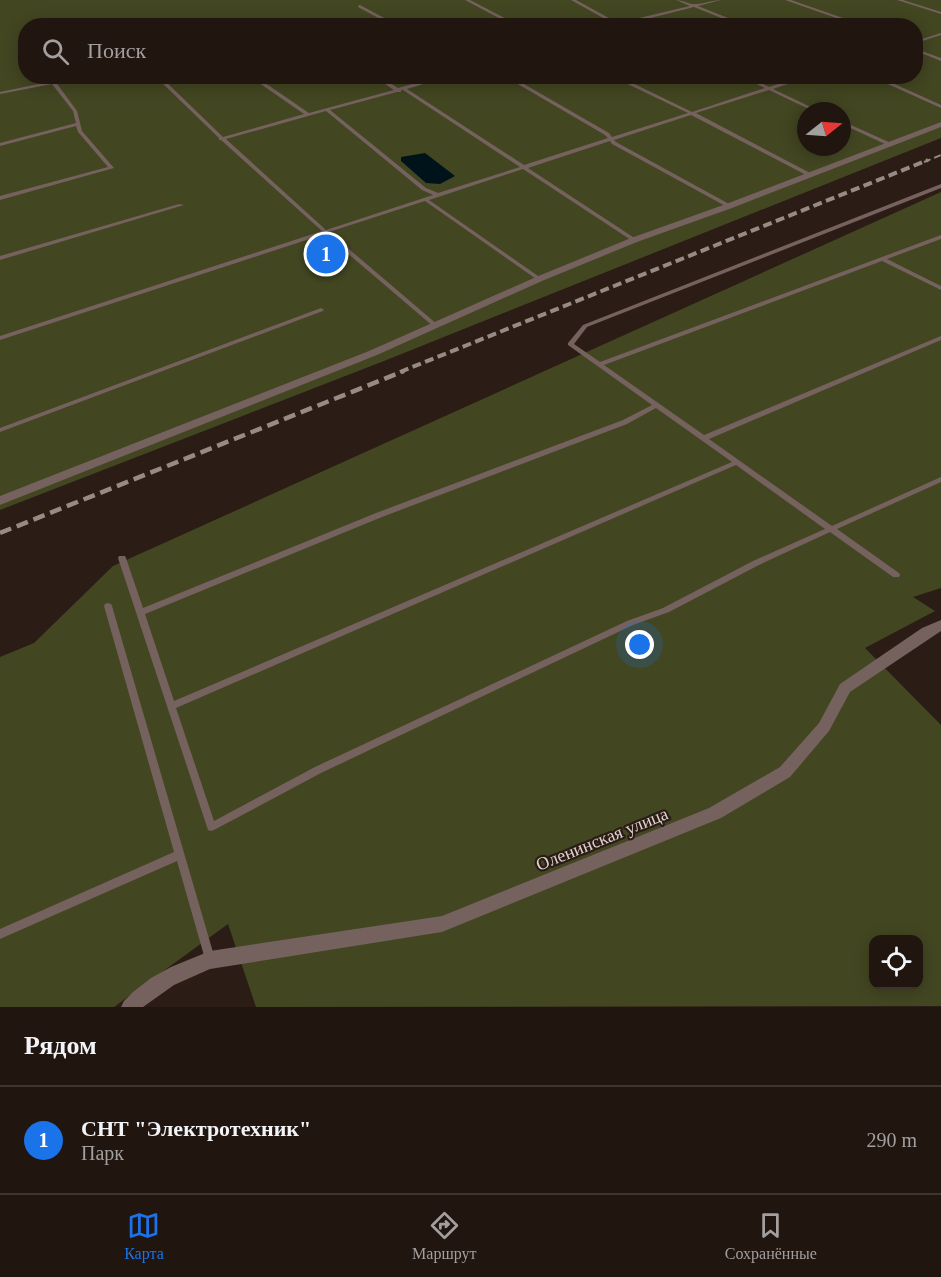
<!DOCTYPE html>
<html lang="ru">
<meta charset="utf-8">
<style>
:root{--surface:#211510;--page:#2d221e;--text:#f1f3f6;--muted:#a29f9f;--line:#3e3430;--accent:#1a73e8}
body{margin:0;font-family:"Times New Roman",serif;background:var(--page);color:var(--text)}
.controls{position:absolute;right:18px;bottom:18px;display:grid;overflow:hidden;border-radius:12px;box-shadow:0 3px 15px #0003}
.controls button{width:54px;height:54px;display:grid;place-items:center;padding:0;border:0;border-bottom:2px solid var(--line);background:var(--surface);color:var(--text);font:30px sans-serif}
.compass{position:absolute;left:797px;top:102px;width:54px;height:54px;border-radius:50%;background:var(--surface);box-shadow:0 3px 15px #0003;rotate:73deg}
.you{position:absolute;left:640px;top:645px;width:21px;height:21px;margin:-15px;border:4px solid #fff;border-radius:50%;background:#1a73e8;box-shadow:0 0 0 9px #1a73e833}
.badge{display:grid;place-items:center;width:39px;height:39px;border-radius:50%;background:var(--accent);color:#fff;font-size:20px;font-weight:700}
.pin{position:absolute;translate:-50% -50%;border:3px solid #fff;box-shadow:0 2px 6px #0006}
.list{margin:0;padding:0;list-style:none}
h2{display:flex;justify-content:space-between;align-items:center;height:78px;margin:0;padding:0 24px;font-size:26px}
h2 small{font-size:20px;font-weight:400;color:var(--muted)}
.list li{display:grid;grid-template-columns:39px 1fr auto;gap:18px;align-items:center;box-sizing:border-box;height:108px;padding:0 24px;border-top:2px solid var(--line)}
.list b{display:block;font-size:22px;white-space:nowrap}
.list p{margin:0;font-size:20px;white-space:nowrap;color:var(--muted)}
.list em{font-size:20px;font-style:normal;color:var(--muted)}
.icon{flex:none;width:33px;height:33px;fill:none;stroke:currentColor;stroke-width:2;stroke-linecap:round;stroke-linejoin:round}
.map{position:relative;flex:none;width:941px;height:1007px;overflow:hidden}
.search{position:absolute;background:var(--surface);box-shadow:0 3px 15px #0003;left:18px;right:18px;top:18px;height:66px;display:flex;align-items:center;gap:15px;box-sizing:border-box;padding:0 21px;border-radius:24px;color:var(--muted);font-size:22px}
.sheet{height:186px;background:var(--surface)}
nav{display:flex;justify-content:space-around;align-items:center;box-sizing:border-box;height:84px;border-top:2px solid var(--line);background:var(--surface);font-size:16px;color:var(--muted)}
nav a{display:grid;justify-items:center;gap:3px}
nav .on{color:var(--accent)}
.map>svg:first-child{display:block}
</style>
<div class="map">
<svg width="941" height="1007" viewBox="0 0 941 1007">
<rect width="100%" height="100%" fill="#2c1c16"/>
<g fill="#424621" fill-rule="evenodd">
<path d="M0,0H941V138L384,361L0,510ZM26,26H916V76H26ZM806,111H842V147H806Z"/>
<path d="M941,192V588L913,597L935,611L865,648L941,725V1006L256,1007L228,924L114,1007H0V657L34,643L113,566ZM874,940H918V984H874Z"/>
</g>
<polygon fill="#00131a" points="425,153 455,176 440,184 426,183 401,161 401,157"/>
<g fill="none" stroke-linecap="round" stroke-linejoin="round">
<g fill="#75615e" fill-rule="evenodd">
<polygon points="465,0 470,0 520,26 514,26"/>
<path d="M571,0H576L618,23L690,6L676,0C683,0 689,5 696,4C704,4 712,0 721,0L698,6L748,26H741L694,7L619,26H610L614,24Z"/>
<polygon points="785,0 791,0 866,26 859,26"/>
<polygon points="897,0 903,0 941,12 941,14"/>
<polygon points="359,5 360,5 399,26 393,26 358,7"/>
<polygon points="277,19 279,19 291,26 285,26 277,21"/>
<polygon points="941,33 941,35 916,43 916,41"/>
<polygon points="916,49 941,58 941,61 916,51"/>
<path d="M155,76H160L223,137L304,114L249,76H255L309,113L394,90L373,76H379L398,88L441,76H450L407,89L524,165L608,138L605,135L504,76H510L609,133L612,137L688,113L611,76H618L692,112L765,88L740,76H747L769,87L803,76H811L773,89L819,111H813L769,90L696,113L812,174L813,175L810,177L691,115L614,140L616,142L731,205L732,206L729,208L612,144L610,141L528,168L636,239V241L634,242L523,169L429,200L541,278V280L539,281L425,201L329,232L438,325V327H434L325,234L0,340V336L322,231L221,140H219V138ZM401,90H403L520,167L438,193L426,188L330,110L397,92H401ZM326,111L422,190L433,195L326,230L226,139Z"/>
<polygon points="870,76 877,76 941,105 941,108"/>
<polygon points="53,81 55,81 77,111 82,131 114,168 0,200 0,196 108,167 78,132 76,126 0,146 0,143 76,123 73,111 52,84 0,94 0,92"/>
<polygon points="842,121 891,143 891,144 887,145 842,124"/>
<path d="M941,184V188L587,327L574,344L600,362L941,235V239L887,259L941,286V290L882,261L604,365L704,435L941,336V340L709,439L832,526L941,477V482L837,529L899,573L900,575L899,577H893L830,532L759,565L669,612L633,625L321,773L214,830L211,831L208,830L118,558L119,556H125L126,558L143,608L376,513L623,420L652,405L568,345V343L583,325ZM656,408L732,462L174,701L145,614L382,517L627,424ZM736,465L825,529L753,561L663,608L627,621L315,767L214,821L176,708Z"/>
<polygon points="179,204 184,205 0,260 0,256"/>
<polygon points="321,308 324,310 323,311 0,432 0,428"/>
<polygon points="108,603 111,604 112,606 215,959 214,963 210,964 206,963 205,959 177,861 0,939 0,929 174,852 104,606 105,604"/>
</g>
<g fill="#75615e" fill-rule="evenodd">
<polygon points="941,122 941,127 732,208 637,242 542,281 377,355 0,505 0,496 369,351 536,277 631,238 726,204"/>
<polygon points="941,620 941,631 850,692 829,731 790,777 721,818 442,932 210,969 174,985 143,1007 121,1007 124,1001 133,992 151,978 171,967 210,951 442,916 709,808 780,767 819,723 840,684 922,628"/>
</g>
<polyline stroke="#988b85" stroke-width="2" stroke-dasharray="7 4" stroke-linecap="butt" points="924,162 941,155"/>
<polyline stroke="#988b85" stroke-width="4" stroke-dasharray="9 4.5" stroke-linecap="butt" points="400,372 928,160"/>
<polyline stroke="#988b85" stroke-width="4.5" stroke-dasharray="12 6" stroke-linecap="butt" points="0,533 404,371"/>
</g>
<g text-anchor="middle" stroke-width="4.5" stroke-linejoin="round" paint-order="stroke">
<g font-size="18" fill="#ddd2cd" stroke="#2c1c16">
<text transform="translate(602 839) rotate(-22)" y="6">Оленинская улица</text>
</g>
</g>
</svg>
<div class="controls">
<button><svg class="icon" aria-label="locate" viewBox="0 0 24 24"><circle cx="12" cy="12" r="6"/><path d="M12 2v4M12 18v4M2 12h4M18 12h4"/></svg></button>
</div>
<svg class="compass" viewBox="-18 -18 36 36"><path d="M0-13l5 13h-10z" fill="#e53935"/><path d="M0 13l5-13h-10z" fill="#a29f9f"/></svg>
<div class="you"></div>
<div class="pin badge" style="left:326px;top:254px">1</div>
<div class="search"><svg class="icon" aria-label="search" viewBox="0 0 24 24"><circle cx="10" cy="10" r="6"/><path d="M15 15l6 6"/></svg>Поиск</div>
</div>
<section class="sheet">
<h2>Рядом<small></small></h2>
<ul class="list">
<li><span class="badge">1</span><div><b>СНТ &quot;Электротехник&quot;</b><p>Парк</p></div><em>290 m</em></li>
</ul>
</section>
<nav>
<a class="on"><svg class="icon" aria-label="map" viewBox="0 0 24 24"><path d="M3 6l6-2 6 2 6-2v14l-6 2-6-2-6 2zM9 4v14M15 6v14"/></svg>Карта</a>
<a><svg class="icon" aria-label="directions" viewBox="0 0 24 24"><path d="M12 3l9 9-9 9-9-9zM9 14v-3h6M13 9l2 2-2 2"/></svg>Маршрут</a>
<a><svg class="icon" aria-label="saved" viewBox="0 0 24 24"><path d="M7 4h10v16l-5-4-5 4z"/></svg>Сохранённые</a>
</nav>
